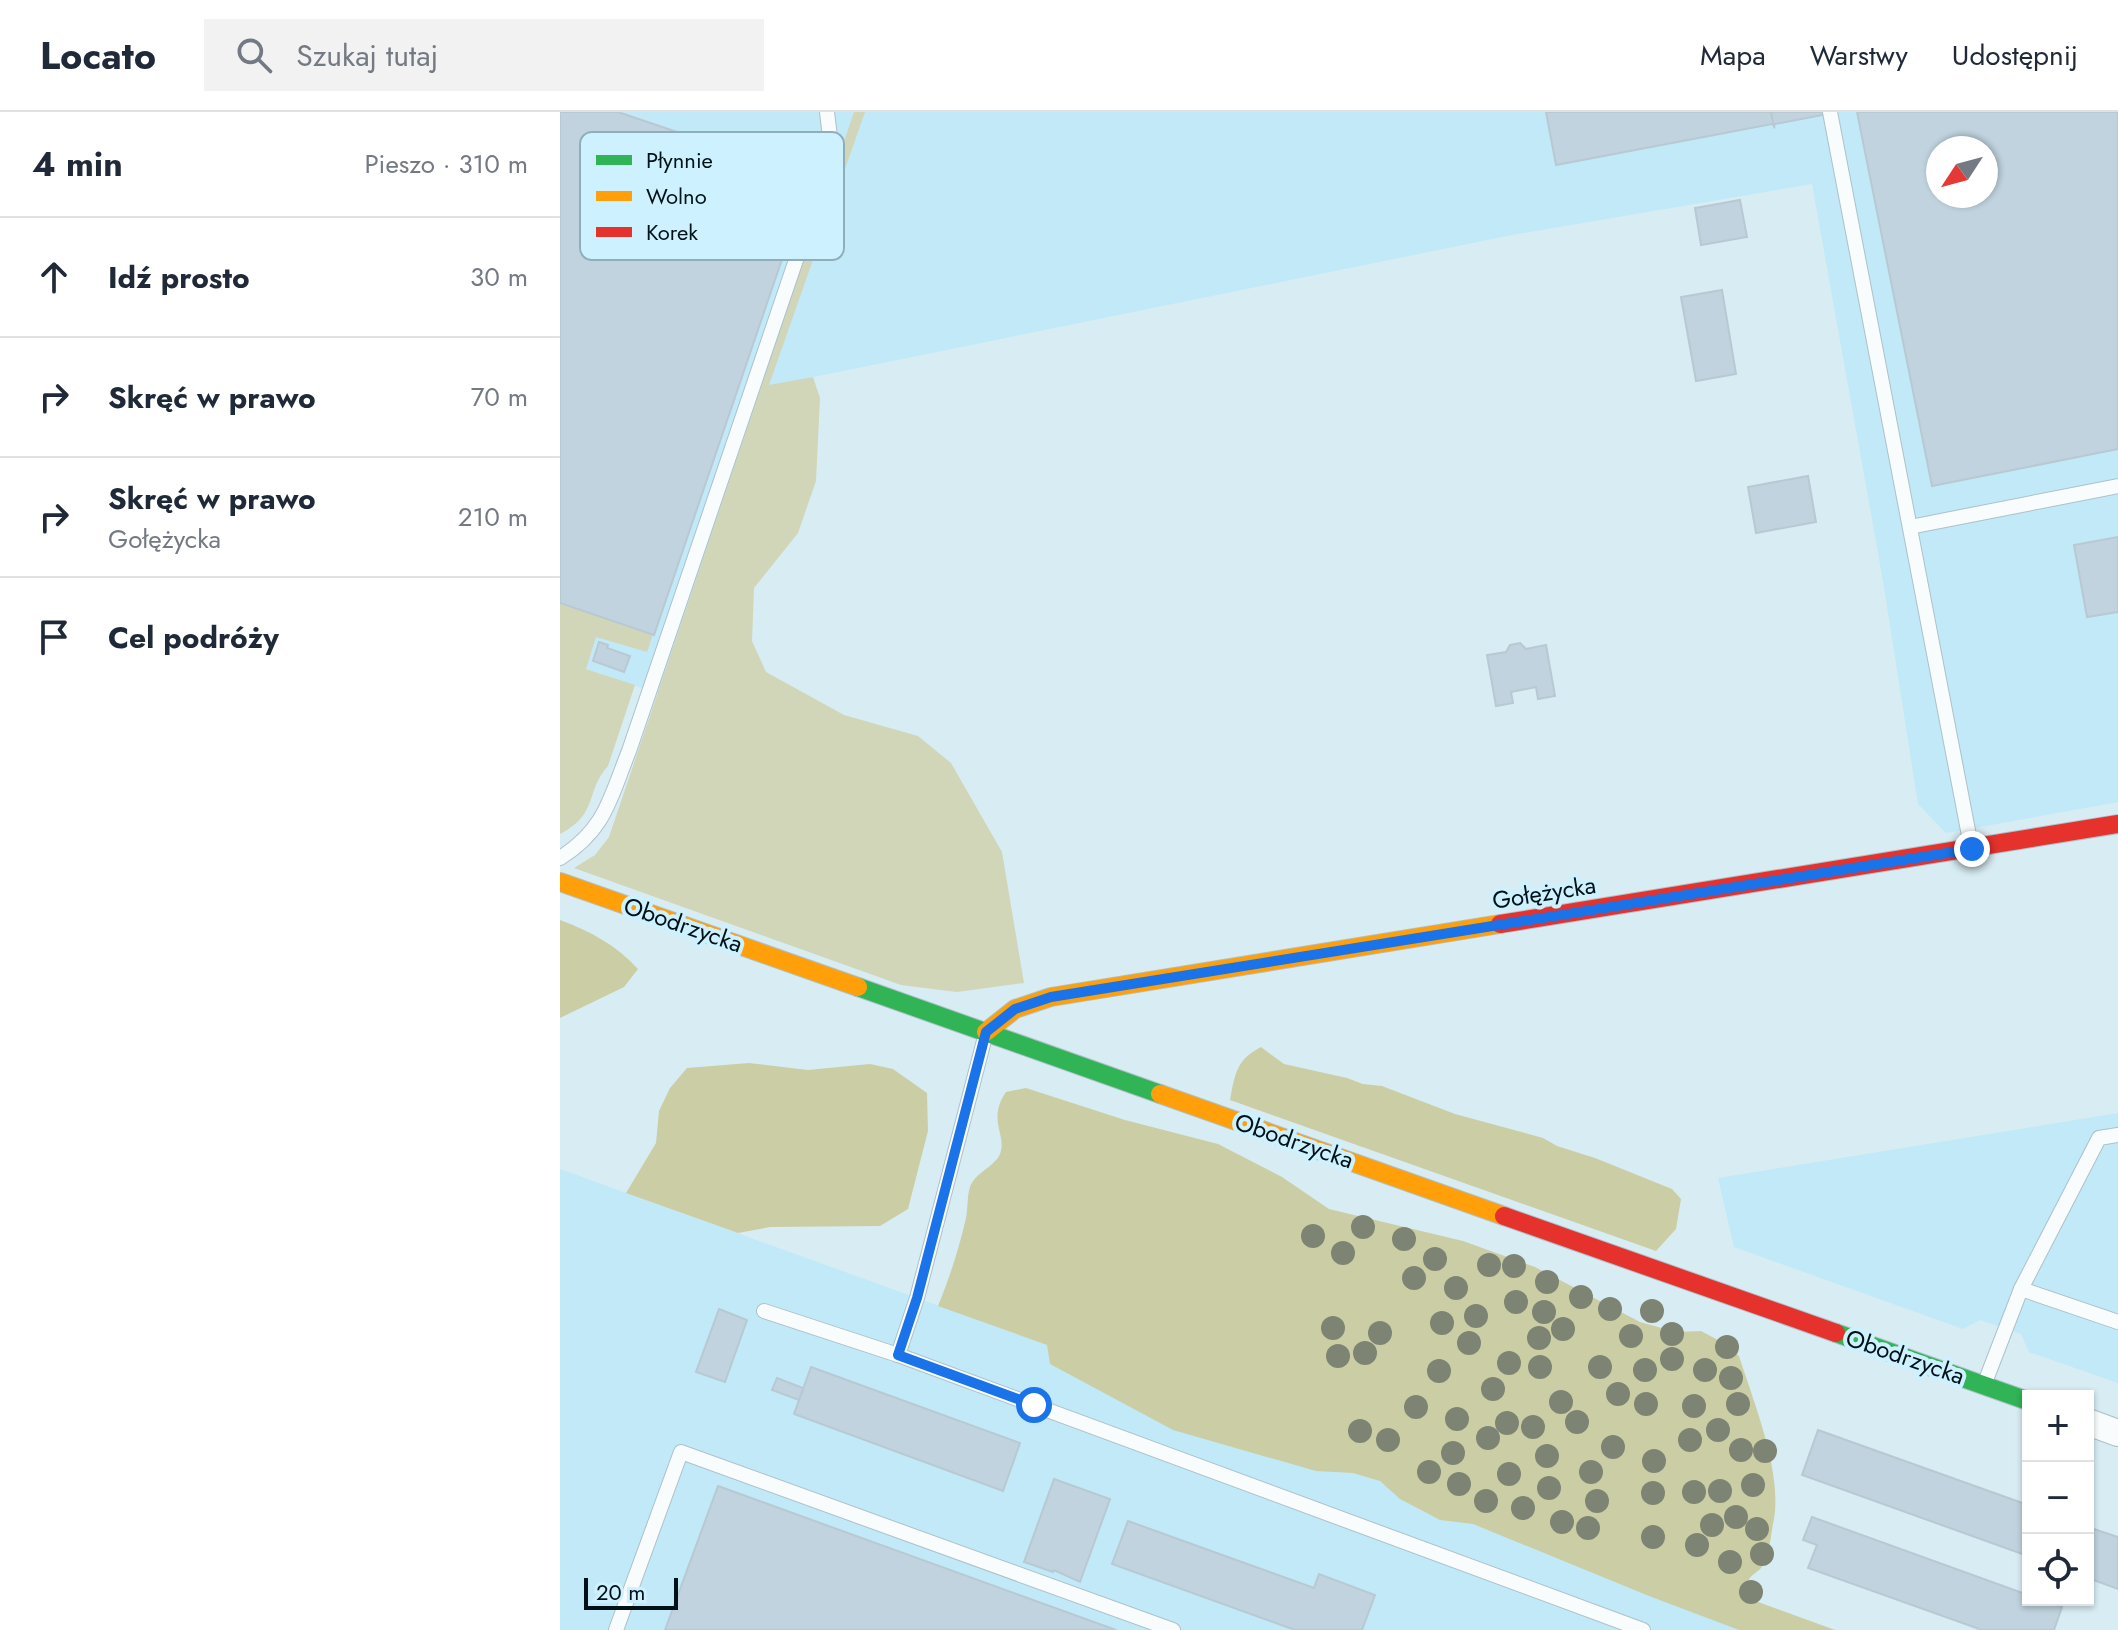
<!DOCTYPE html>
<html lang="pl">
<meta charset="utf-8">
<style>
:root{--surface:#fff;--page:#f2f2f3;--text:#1f2937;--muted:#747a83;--line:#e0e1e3}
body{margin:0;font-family:Jost,sans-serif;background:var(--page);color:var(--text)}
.controls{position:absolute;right:24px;bottom:24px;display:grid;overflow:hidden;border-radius:0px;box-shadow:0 2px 6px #0004}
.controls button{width:72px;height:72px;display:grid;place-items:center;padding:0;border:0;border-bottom:2px solid var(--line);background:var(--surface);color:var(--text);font:40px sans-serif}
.compass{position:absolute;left:1366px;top:24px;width:72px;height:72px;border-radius:50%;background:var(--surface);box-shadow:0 2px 6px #0004;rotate:234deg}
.scale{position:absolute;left:24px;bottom:20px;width:94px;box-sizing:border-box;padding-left:8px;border:4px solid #001118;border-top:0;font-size:22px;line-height:28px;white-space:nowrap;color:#001118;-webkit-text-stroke:6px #cdf1fe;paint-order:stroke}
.stop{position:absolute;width:24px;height:24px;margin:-18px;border:6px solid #1a73e8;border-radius:50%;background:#fff}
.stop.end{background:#1a73e8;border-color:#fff;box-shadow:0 2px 8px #0008}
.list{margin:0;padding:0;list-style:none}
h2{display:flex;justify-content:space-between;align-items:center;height:104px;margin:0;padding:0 32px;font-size:34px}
h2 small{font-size:26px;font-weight:400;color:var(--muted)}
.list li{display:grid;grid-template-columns:52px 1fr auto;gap:24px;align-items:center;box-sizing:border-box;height:120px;padding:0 32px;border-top:2px solid var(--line)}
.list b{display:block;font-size:30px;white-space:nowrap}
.list p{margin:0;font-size:26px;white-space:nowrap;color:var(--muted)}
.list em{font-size:26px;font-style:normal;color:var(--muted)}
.icon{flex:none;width:44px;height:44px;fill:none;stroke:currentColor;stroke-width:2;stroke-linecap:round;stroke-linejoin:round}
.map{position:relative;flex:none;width:1558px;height:1518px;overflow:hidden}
header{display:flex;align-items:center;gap:48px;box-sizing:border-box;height:112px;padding:0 40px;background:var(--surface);border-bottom:2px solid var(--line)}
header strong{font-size:38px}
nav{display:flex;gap:44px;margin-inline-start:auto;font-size:28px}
.search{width:560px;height:72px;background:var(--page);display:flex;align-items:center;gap:20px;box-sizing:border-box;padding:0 28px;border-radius:0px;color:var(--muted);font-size:30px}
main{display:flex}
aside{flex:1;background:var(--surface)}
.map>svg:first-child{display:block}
</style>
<header>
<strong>Locato</strong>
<div class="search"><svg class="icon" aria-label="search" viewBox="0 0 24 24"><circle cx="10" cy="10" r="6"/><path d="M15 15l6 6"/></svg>Szukaj tutaj</div>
<nav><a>Mapa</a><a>Warstwy</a><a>Udostępnij</a></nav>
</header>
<main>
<aside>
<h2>4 min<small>Pieszo · 310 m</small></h2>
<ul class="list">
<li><svg class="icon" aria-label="ahead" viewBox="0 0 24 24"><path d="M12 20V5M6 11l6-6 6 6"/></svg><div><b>Idź prosto</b></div><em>30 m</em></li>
<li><svg class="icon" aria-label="right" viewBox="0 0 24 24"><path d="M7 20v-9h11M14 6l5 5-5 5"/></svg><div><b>Skręć w prawo</b></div><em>70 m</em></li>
<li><svg class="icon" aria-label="right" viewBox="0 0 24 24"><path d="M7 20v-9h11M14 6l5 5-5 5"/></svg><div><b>Skręć w prawo</b><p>Gołężycka</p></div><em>210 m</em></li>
<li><svg class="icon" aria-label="arrive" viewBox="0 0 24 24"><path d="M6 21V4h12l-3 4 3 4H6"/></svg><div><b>Cel podróży</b></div></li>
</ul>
</aside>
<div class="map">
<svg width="1558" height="1518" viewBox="0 0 1558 1518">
<rect width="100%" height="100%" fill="#d8ecf3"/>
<g fill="#c1e9f7" fill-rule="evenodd">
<path d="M0,0H1558V690L1386,721L1358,692L1323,469L1252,72L952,123L209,274L100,582L0,548ZM1378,36H1426V84H1378Z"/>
<polygon points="1558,1001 1558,1271 1469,1240 1461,1222 1420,1208 1403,1217 1174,1135 1158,1066"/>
<polygon points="0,1057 357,1186 1275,1518 0,1518"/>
</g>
<g fill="#d1d6b9">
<polygon points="294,0 305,0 209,273 253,265 260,286 256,369 238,421 194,476 192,529 206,560 284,603 358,624 391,651 442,740 464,871 397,880 341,873 14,756 35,743 49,725"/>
<path d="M0,491L93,522L87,540L36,525L26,557L75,573L48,654C25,679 39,702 0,722Z"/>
</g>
<g fill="#cbcea4">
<path d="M0,808C30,819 56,833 78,857L64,875L0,906Z"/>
<path d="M701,935L724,952L787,966L803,972L822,974L895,1002L983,1026L997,1034L1035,1046L1112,1077L1121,1087L1116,1117L1096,1139L670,988C675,962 676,948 701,935Z"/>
<polygon points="189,951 248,958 310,952 333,957 367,981 368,1019 348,1097 320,1114 210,1115 178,1121 66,1081 96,1031 99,999 110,976 127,956"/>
<path d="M466,976L565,1008L658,1032L722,1065L769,1097L903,1129L975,1155L1080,1210L1116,1220L1141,1219L1169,1234L1179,1244C1194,1291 1222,1359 1214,1407C1211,1420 1210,1439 1205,1450C1197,1466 1184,1459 1187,1486L1275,1518H1179L1089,1484L913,1412L880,1408L840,1387L820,1369L793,1361L756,1359L613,1318L490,1252L487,1233L378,1194C390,1165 399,1136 406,1106C408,1096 407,1084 410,1075C415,1061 432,1056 439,1044C449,1025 426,1009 446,980Z"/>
</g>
<g fill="#c0d3de" stroke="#b8c9d3" stroke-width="2" fill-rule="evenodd">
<polygon points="0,0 58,0 250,65 94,523 0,491"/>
<polygon points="986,0 1211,0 1214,14 1212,12 996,53"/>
<polygon points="1211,0 1278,0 1215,12 1214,14"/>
<path d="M1297,0H1558V337L1372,374ZM1378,36H1426V84H1378Z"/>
<polygon points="1180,88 1187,125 1141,133 1135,96"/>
<polygon points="1162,178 1176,262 1136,269 1121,185"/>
<polygon points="1248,364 1256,410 1196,421 1188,375"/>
<polygon points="1558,425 1558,500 1527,505 1514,433"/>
<polygon points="39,530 48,533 47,536 70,544 64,560 33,549"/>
<polygon points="960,531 966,537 986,533 995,584 978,587 976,575 951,580 953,591 936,594 927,543 946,540 950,533"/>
<polygon points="159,1197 187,1208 165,1270 136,1260"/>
<polygon points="251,1255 460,1331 443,1379 234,1302"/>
<polygon points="217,1266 243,1276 239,1288 212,1278"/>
<polygon points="1258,1318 1468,1393 1468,1444 1242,1363"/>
<polygon points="494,1367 550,1387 520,1470 494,1458 493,1460 464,1450"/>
<polygon points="158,1374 556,1518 105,1518"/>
<polygon points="1252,1405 1468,1483 1468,1488 1483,1488 1502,1495 1494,1518 1422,1518 1248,1456 1257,1433 1243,1428"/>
<polygon points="568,1409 754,1476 759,1462 815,1483 802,1518 735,1518 552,1452"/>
<polygon points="1528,1415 1558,1425 1558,1477 1528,1466"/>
</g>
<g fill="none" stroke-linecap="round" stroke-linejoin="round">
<g stroke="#adc1c9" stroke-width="16">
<g id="lane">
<polyline points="1270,0 1411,734"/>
<polyline points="1350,415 1558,374"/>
<path d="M0,746C46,717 50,686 69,639L272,42L267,0"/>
<polyline points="426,921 357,1186 338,1243 1083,1518"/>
<polyline points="1461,1177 1558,1210"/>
<polyline points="204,1199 338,1243"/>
<polyline points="1424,1273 1461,1177 1539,1026 1558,1023"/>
<polyline points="56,1518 121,1340 613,1518"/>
</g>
</g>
<g stroke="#adc1c9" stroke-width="28">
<polyline id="street" points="1528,1310 1558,1321"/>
</g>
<g stroke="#adc1c9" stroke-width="20">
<g id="fast">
<polyline points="298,875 600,982"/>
<polyline points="1276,1221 1468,1289"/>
</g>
</g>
<g stroke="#adc1c9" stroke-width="20">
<g id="slow">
<polyline points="0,770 298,875"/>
<polyline points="426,920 455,897 491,885 940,812"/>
<polyline points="600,982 944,1104"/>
</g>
</g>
<g stroke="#adc1c9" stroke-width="20">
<g id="jam">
<polyline points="940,812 1558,712"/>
<polyline points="944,1104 1276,1221"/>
</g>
</g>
<use href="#lane" stroke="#f9fcfd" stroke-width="14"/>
<use href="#street" stroke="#f9fcfd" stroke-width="26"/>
<use href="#fast" stroke="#30b455" stroke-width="18"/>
<use href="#slow" stroke="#ff9f0a" stroke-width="18"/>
<use href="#jam" stroke="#e5322d" stroke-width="18"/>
</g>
<g fill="#7e8473">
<circle cx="803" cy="1115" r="12"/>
<circle cx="753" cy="1124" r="12"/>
<circle cx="844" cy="1127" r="12"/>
<circle cx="783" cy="1141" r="12"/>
<circle cx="875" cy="1147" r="12"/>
<circle cx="929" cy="1153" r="12"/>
<circle cx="954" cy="1154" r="12"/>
<circle cx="854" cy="1166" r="12"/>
<circle cx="987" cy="1170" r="12"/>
<circle cx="896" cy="1176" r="12"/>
<circle cx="1021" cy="1185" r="12"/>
<circle cx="956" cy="1190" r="12"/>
<circle cx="1050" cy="1197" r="12"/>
<circle cx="1092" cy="1199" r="12"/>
<circle cx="984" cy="1200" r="12"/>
<circle cx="916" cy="1204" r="12"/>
<circle cx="882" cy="1211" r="12"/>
<circle cx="773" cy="1216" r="12"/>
<circle cx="1003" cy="1217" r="12"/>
<circle cx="820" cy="1221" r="12"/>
<circle cx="1112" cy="1222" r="12"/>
<circle cx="1071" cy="1224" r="12"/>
<circle cx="979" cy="1226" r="12"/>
<circle cx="909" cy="1231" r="12"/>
<circle cx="1167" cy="1235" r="12"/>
<circle cx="805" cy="1241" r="12"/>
<circle cx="778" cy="1244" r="12"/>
<circle cx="1112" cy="1247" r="12"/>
<circle cx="949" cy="1251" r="12"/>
<circle cx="980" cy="1255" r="12"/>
<circle cx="1040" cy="1255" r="12"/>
<circle cx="1085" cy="1258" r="12"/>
<circle cx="1145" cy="1258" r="12"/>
<circle cx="879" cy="1259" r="12"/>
<circle cx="1171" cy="1266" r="12"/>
<circle cx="933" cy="1277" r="12"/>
<circle cx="1058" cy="1282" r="12"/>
<circle cx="1001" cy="1290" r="12"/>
<circle cx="1086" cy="1292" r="12"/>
<circle cx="1178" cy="1292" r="12"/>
<circle cx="1134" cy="1294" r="12"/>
<circle cx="856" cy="1295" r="12"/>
<circle cx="897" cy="1307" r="12"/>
<circle cx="1017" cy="1310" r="12"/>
<circle cx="947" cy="1311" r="12"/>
<circle cx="973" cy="1315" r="12"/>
<circle cx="1158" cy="1318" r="12"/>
<circle cx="800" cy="1319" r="12"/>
<circle cx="928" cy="1326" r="12"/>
<circle cx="828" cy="1328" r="12"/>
<circle cx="1130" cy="1328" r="12"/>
<circle cx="1053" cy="1335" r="12"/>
<circle cx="1181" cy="1338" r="12"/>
<circle cx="1205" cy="1339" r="12"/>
<circle cx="893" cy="1341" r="12"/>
<circle cx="987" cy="1344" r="12"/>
<circle cx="1094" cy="1349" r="12"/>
<circle cx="869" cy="1360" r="12"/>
<circle cx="1031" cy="1360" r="12"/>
<circle cx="949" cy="1362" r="12"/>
<circle cx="899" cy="1372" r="12"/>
<circle cx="1193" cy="1373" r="12"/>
<circle cx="989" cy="1376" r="12"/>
<circle cx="1160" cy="1379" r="12"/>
<circle cx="1134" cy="1380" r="12"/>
<circle cx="1093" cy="1381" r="12"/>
<circle cx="926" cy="1389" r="12"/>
<circle cx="1037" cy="1389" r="12"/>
<circle cx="963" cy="1396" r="12"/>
<circle cx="1176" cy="1405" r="12"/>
<circle cx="1002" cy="1410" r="12"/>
<circle cx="1152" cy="1413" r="12"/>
<circle cx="1028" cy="1416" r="12"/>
<circle cx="1197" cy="1417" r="12"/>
<circle cx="1093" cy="1425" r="12"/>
<circle cx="1137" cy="1433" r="12"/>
<circle cx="1202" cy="1442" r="12"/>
<circle cx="1170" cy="1450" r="12"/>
<circle cx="1191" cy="1480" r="12"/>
</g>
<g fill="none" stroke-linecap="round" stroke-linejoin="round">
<polyline stroke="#1a73e8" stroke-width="10" points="474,1293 338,1243 357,1186 426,920 455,897 491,885 1412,737"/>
</g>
<g text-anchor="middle" stroke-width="8" stroke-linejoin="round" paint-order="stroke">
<g font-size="24" fill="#001118" stroke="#cdf1fe">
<text transform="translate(984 781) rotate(-9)" y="8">Gołężycka</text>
<text transform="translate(123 813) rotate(19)" y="8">Obodrzycka</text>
<text transform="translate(734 1029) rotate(19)" y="8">Obodrzycka</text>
<text transform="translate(1345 1245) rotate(19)" y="8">Obodrzycka</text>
</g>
</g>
<rect x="20" y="20" width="264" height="128" rx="12" fill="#cdf1fe" stroke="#90aeb9" stroke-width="2"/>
<rect x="36" y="43" width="36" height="10" fill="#30b455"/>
<rect x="36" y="79" width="36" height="10" fill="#ff9f0a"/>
<rect x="36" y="115" width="36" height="10" fill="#e5322d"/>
<g font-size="22" fill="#001118">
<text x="86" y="56">Płynnie</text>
<text x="86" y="92">Wolno</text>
<text x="86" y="128">Korek</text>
</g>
</svg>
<div class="controls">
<button>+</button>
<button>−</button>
<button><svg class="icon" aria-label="locate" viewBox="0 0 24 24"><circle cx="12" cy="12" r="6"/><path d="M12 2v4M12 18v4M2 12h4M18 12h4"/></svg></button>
</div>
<svg class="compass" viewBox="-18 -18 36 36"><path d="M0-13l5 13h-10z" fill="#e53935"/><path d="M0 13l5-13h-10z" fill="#747a83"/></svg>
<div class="scale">20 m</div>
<div class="stop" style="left:474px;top:1293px"></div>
<div class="stop end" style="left:1412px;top:737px"></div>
</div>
</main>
